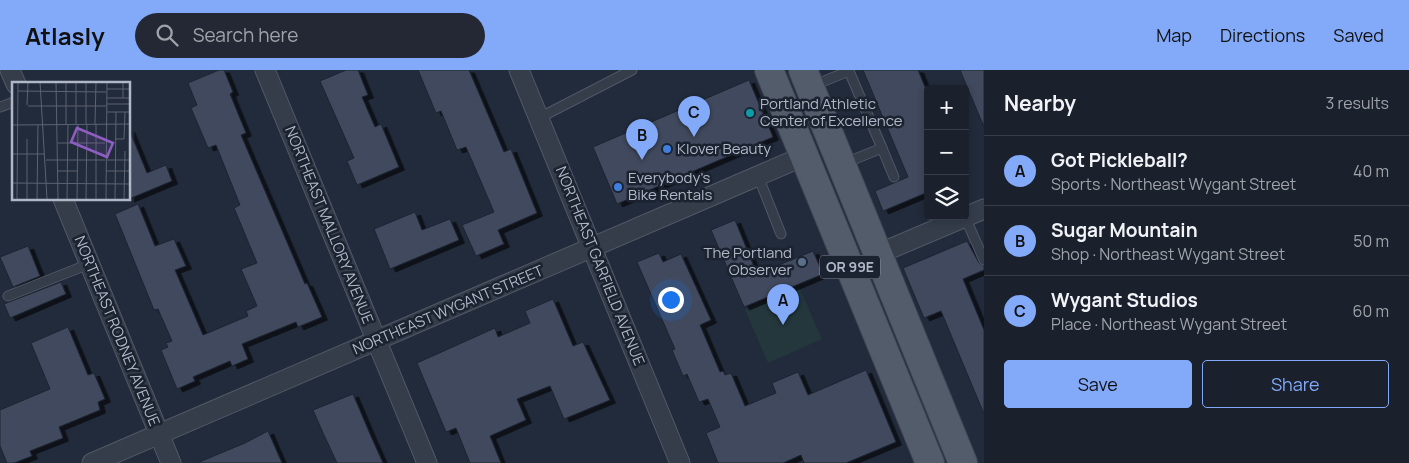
<!DOCTYPE html>
<meta charset="utf-8">
<style>
:root{--surface:#1a202c;--page:#232834;--text:#f1f3f6;--muted:#9fa3a9;--line:#383e48;--accent:#83a9f9}
body{margin:0;font-family:Manrope,sans-serif;background:var(--page);color:var(--text)}
.controls{position:absolute;right:15px;top:15px;display:grid;overflow:hidden;border-radius:5px;box-shadow:0 2px 8px #0003}
.controls button{width:45px;height:45px;display:grid;place-items:center;padding:0;border:0;border-bottom:1px solid var(--line);background:var(--surface);color:var(--text);font:25px sans-serif}
.you{position:absolute;left:670px;top:229px;width:18px;height:18px;margin:-12px;border:4px solid #fff;border-radius:50%;background:#1a73e8;box-shadow:0 0 0 8px #1a73e833}
.badge{display:grid;place-items:center;width:32px;height:32px;border-radius:50%;background:var(--accent);color:#111;font-size:16px;font-weight:700}
.pin{position:absolute;translate:-50% -41px;filter:drop-shadow(0 1px 2px #0008)}
.pin::after{content:'';position:absolute;top:26px;width:18px;height:15px;background:inherit;clip-path:polygon(0 0,100% 0,50% 100%)}
.list{margin:0;padding:0;list-style:none}
h2{display:flex;justify-content:space-between;align-items:center;height:65px;margin:0;padding:0 20px;font-size:21px}
h2 small{font-size:16px;font-weight:400;color:var(--muted)}
.list li{display:grid;grid-template-columns:32px 1fr auto;gap:15px;align-items:center;box-sizing:border-box;height:70px;padding:0 20px;border-top:1px solid var(--line)}
.list b{display:block;font-size:19px;white-space:nowrap}
.list p{margin:0;font-size:16px;white-space:nowrap;color:var(--muted)}
.list em{font-size:16px;font-style:normal;color:var(--muted)}
.actions{display:flex;gap:10px;padding:15px 20px}
.actions a{flex:1;padding:11px 0;border:1px solid var(--accent);border-radius:5px;text-align:center;font-size:18px;color:var(--accent)}
.actions .main{background:var(--accent);color:#111}
.icon{flex:none;width:28px;height:28px;fill:none;stroke:currentColor;stroke-width:2;stroke-linecap:round;stroke-linejoin:round}
.map{position:relative;flex:none;width:984px;height:393px;overflow:hidden}
header{display:flex;align-items:center;gap:30px;box-sizing:border-box;height:70px;padding:0 25px;background:var(--accent);color:#111}
header strong{font-size:24px}
nav{display:flex;gap:28px;margin-inline-start:auto;font-size:18px}
.search{width:350px;height:45px;background:var(--page);display:flex;align-items:center;gap:12px;box-sizing:border-box;padding:0 18px;border-radius:28px;color:var(--muted);font-size:19px}
main{display:flex}
aside{flex:1;background:var(--surface)}
.map>svg:first-child{display:block}
</style>
<header>
<strong>Atlasly</strong>
<div class="search"><svg class="icon" aria-label="search" viewBox="0 0 24 24"><circle cx="10" cy="10" r="6"/><path d="M15 15l6 6"/></svg>Search here</div>
<nav><a>Map</a><a>Directions</a><a>Saved</a></nav>
</header>
<main>
<div class="map">
<svg width="984" height="393" viewBox="0 0 984 393">
<defs>
<filter id="shadow"><feDropShadow dx="5.5" dy="3" stdDeviation="0" flood-color="#0009"/></filter>
</defs>
<rect width="100%" height="100%" fill="#222b3b"/>
<polygon fill="#23373c" points="799,217 822,269 768,293 745,240"/>
<g fill="#404a5d" stroke="#1d2432" filter="url(#shadow)">
<polygon points="219,0 224,0 233,22 230,24 246,63 241,65 305,214 307,213 322,247 298,257 296,252 242,274 248,289 232,296 230,291 193,307 195,311 177,319 161,280 168,277 166,273 172,271 158,239 154,240 115,144 138,134 155,176 174,169 186,196 175,200 203,265 248,246 246,241 257,236 241,199 257,193 234,138 240,135 216,75 208,78 191,38 197,35 188,13"/>
<polygon points="346,0 358,0 368,25 362,27 375,57 381,54 399,97 357,115 347,91 354,88 320,11"/>
<polygon points="418,0 469,0 504,82 511,79 537,143 498,160 504,174 476,186 462,155 494,142 466,77 457,80 441,41 436,43"/>
<polygon points="863,0 918,0 928,24 928,122 883,141 875,121 908,107"/>
<polygon points="960,0 984,0 984,57"/>
<polygon points="749,10 773,67 617,134 593,77"/>
<polygon points="129,59 147,103 166,95 172,111 129,129"/>
<polygon points="415,142 422,160 450,149 459,170 390,199 374,159"/>
<polygon points="735,150 757,204 813,181 823,204 744,237 711,160"/>
<polygon points="967,171 979,193 984,196 984,200 963,209 984,260 984,344 941,241 924,248 903,198"/>
<polygon points="28,176 40,206 13,217 0,187"/>
<polygon points="659,183 663,192 681,184 711,250 700,255 720,302 723,301 725,305 731,303 745,336 776,323 772,313 798,302 808,325 866,300 896,372 846,393 804,393 801,385 783,393 718,393 706,363 720,357 708,329 699,332 687,304 683,306 672,280 675,279 637,192"/>
<polygon points="61,212 66,224 10,248 4,234"/>
<polygon points="553,229 573,276 583,272 610,330 564,349 550,316 517,329 526,350 490,366 501,393 470,393 456,358 446,362 417,293 495,258 498,267 530,253 525,241"/>
<polygon points="68,257 88,305 94,303 105,329 98,332 100,340 59,357 63,368 30,381 32,386 14,393 7,393 0,376 0,340 50,319 31,273"/>
<polygon points="353,324 370,364 383,393 337,393 324,365 313,340"/>
<polygon points="268,361 282,393 197,393 245,373"/>
</g>
<g fill="none" stroke-linecap="round" stroke-linejoin="round">
<g stroke="#505866" stroke-width="11">
<g id="lane">
<polyline points="812,16 849,1 882,78 845,93"/>
<polyline points="0,37 14,32"/>
<polyline points="539,48 632,0"/>
<polyline points="882,78 894,107"/>
<polyline points="758,106 781,164"/>
<polyline points="965,147 984,190"/>
<polyline points="8,226 89,194"/>
</g>
</g>
<g stroke="#505866" stroke-width="21">
<g id="street">
<polyline points="10,0 16,14"/>
<polyline points="265,0 427,393"/>
<polyline points="519,0 680,393"/>
<polyline points="63,129 171,393"/>
<polyline points="878,184 984,139"/>
<polyline points="92,393 804,86"/>
</g>
</g>
<g stroke="#3f4654" stroke-width="30">
<g id="primary">
<polyline points="769,0 930,393"/>
<polyline points="803,0 963,393"/>
</g>
</g>
<use href="#lane" stroke="#353d4b" stroke-width="9"/>
<use href="#street" stroke="#353d4b" stroke-width="19"/>
<use href="#primary" stroke="#535c6b" stroke-width="28"/>
</g>
<circle fill="#0f9aa8" stroke="#1b2230" stroke-width="2" cx="750" cy="43" r="5"/>
<g fill="#3f7fe0" stroke="#1b2230" stroke-width="2">
<circle cx="667" cy="79" r="5"/>
<circle cx="618" cy="117" r="5"/>
</g>
<circle fill="#5c6f8a" stroke="#1b2230" stroke-width="2" cx="802" cy="192" r="5"/>
<g text-anchor="middle" stroke-width="5" stroke-linejoin="round" paint-order="stroke">
<rect fill="#1b2230" stroke="#838b9a" stroke-width="1" x="820" y="185.5" width="60" height="23" rx="4"/>
<g font-size="14" font-weight="bold" fill="#b0b8c7">
<text x="850" y="202">OR 99E</text>
</g>
<g font-size="15" fill="#b0b8c7" stroke="#1b2230" text-anchor="start">
<text x="760" y="39">Portland Athletic<tspan x="760" dy="17">Center of Excellence</tspan></text>
<text x="677" y="84">Klover Beauty</text>
<text x="628" y="113">Everybody's<tspan x="628" dy="17">Bike Rentals</tspan></text>
<text x="792" y="188" text-anchor="end">The Portland<tspan x="792" dy="17">Observer</tspan></text>
</g>
<g font-size="15" fill="#b0b8c7" stroke="#1b2230">
<text transform="translate(329 155) rotate(68)" y="5">NORTHEAST MALLORY AVENUE</text>
<text transform="translate(600 196) rotate(68)" y="5">NORTHEAST GARFIELD AVENUE</text>
<text transform="translate(448 240) rotate(-23)" y="5">NORTHEAST WYGANT STREET</text>
<text transform="translate(117 261) rotate(68)" y="5">NORTHEAST RODNEY AVENUE</text>
</g>
</g>
<g transform="translate(12 12)">
<rect width="118" height="118" fill="#222b3b"/>
<path fill="none" stroke="#5b6373" stroke-width="1" d="M28,0L35,117M44,0L46,117M95,7H118M6,9L94,10M95,16H118M111,16V0M95,22H118M15,23L16,0M16,24H94M95,30H118M54,42V0M64,42V0M74,42V0M83,42L84,0M0,43L118,42M103,57H112L113,30M46,61H93M0,72H33M34,78H93M94,78H118M46,89H65M94,89H118M0,101L118,102M5,117L6,0M15,117V57M25,117L26,43M55,117L56,42M65,117L66,42M74,117L75,42M84,117V42M94,117L95,0M103,117L104,30M112,117L113,69"/>
<path fill="#8e5dc2" fill-opacity="0.15" stroke="#8e5dc2" stroke-width="2.5" d="M65,46L101,61L95,75L59,60Z"/>
<rect width="118" height="118" fill="none" stroke="#b0b8c7" stroke-width="2.5"/>
</g>
</svg>
<div class="controls">
<button>+</button>
<button>−</button>
<button><svg class="icon" aria-label="layers" viewBox="0 0 24 24"><path d="M12 4l9 5-9 5-9-5zM3 14l9 5 9-5"/></svg></button>
</div>
<div class="you"></div>
<div class="pin badge" style="left:783px;top:255px">A</div>
<div class="pin badge" style="left:642px;top:90px">B</div>
<div class="pin badge" style="left:694px;top:67px">C</div>
</div>
<aside>
<h2>Nearby<small>3 results</small></h2>
<ul class="list">
<li><span class="badge">A</span><div><b>Got Pickleball?</b><p>Sports · Northeast Wygant Street</p></div><em>40 m</em></li>
<li><span class="badge">B</span><div><b>Sugar Mountain</b><p>Shop · Northeast Wygant Street</p></div><em>50 m</em></li>
<li><span class="badge">C</span><div><b>Wygant Studios</b><p>Place · Northeast Wygant Street</p></div><em>60 m</em></li>
</ul>
<div class="actions"><a class="main">Save</a><a>Share</a></div>
</aside>
</main>
